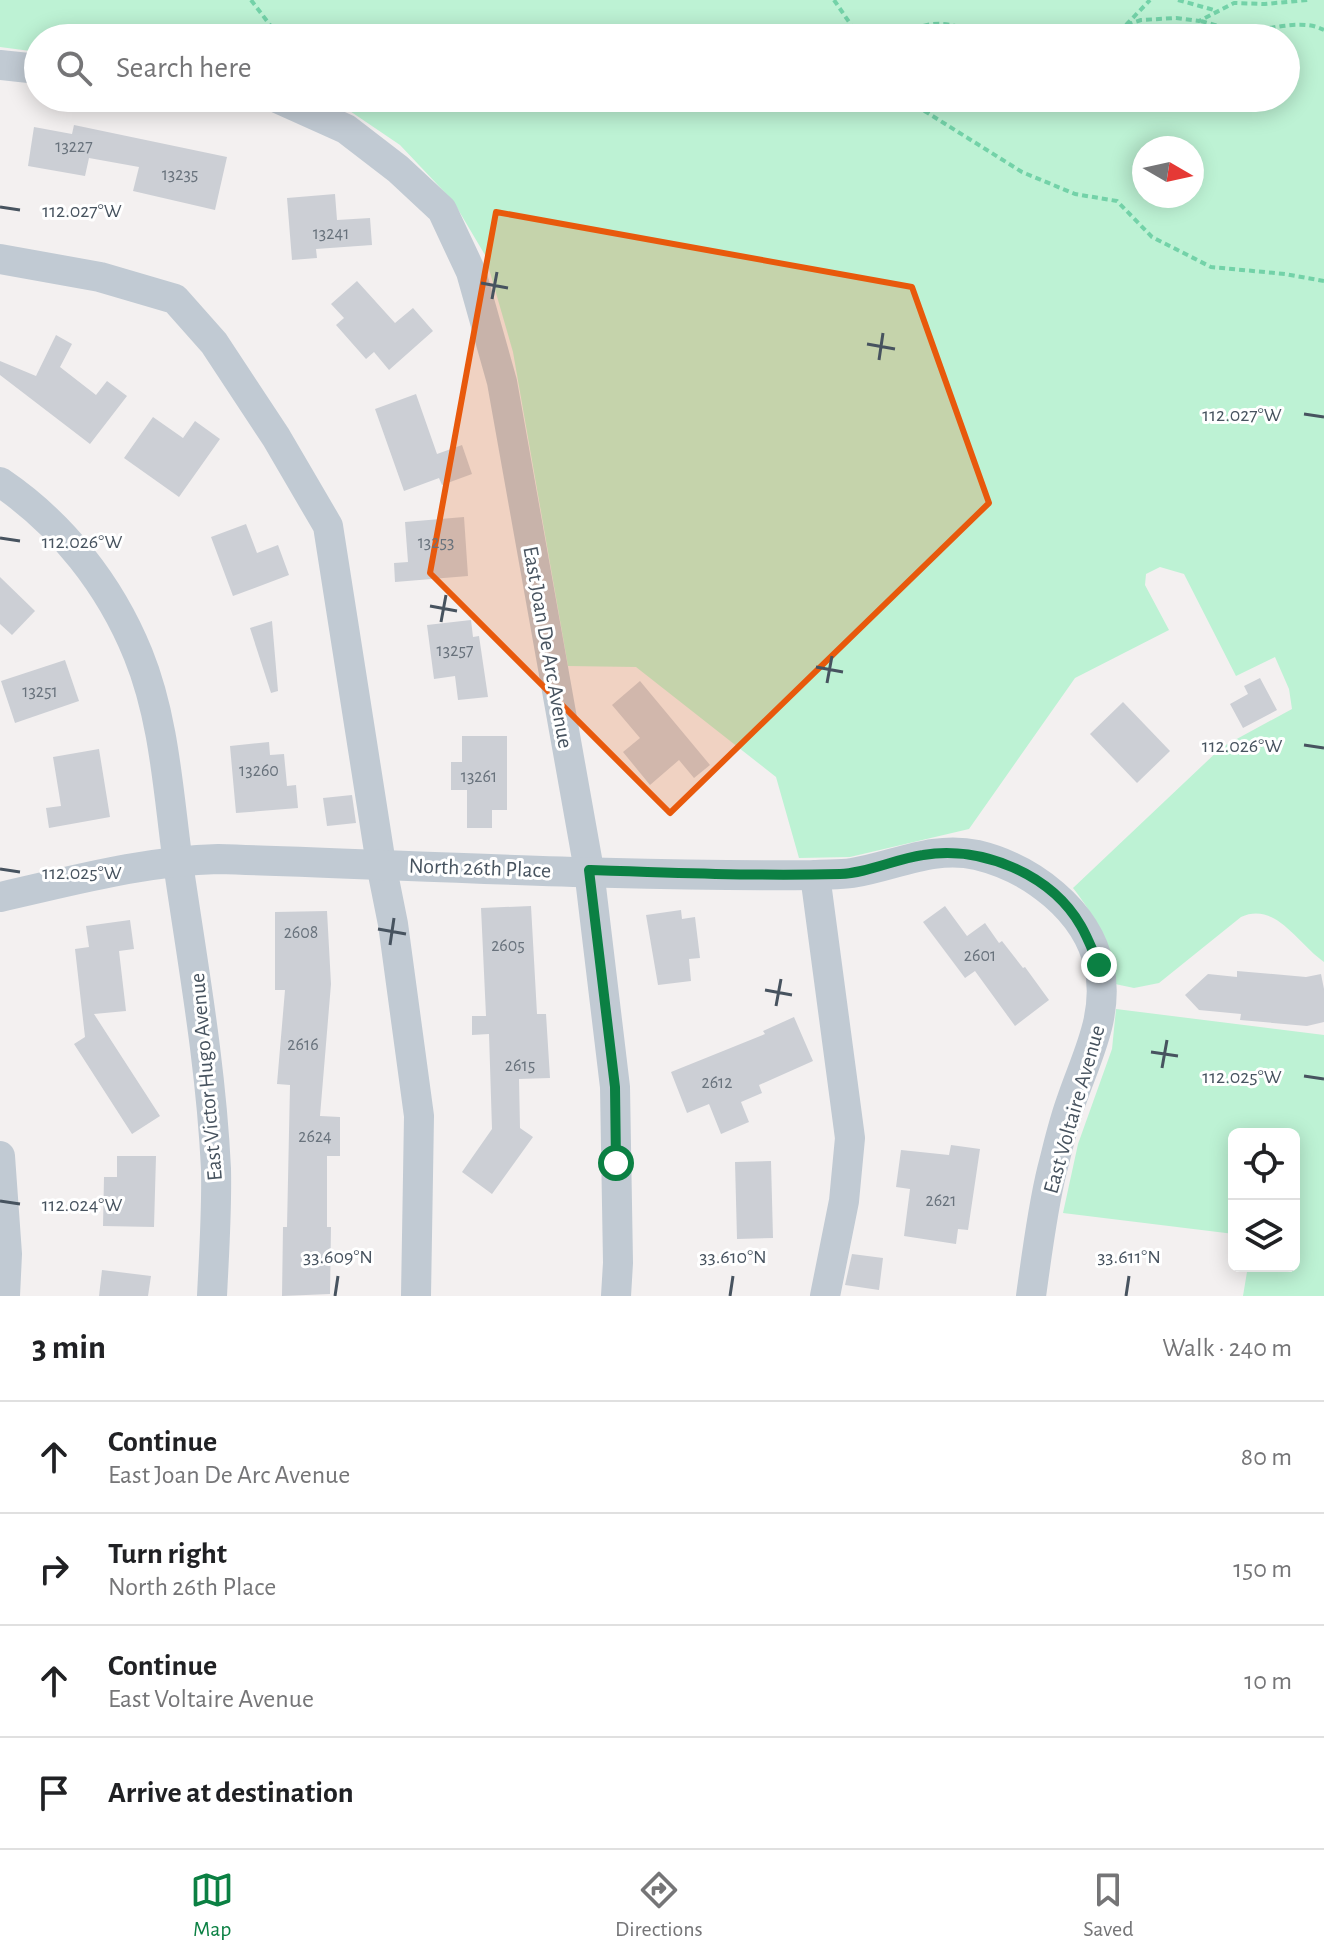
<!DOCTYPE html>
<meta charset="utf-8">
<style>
:root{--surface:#fff;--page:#f2f2f2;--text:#202124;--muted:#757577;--line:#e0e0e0;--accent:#0b8043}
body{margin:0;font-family:"Alegreya Sans",sans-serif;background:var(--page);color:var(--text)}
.controls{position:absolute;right:24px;bottom:24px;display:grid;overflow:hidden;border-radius:12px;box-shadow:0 4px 20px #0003}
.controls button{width:72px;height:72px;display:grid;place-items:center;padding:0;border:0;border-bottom:2px solid var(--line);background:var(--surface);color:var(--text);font:40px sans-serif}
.compass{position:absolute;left:1132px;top:136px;width:72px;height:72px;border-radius:50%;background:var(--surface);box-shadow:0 4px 20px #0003;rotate:99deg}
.stop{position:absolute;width:24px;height:24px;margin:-18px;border:6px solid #0b8043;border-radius:50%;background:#fff}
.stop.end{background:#0b8043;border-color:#fff;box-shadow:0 2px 8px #0008}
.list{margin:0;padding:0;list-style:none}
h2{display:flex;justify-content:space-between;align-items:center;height:104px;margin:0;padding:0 32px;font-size:34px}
h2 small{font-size:26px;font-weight:400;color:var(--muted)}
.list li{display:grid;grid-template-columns:52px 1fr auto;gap:24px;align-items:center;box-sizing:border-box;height:112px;padding:0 32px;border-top:2px solid var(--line)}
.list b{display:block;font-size:30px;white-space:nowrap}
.list p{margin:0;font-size:26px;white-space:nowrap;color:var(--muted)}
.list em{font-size:26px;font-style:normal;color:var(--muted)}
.icon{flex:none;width:44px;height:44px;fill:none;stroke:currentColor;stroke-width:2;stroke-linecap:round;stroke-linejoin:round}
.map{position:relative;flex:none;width:1324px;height:1296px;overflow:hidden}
.search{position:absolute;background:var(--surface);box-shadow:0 4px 20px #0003;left:24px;right:24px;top:24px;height:88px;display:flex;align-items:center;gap:20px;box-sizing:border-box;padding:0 28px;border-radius:44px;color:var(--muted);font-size:30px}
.sheet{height:552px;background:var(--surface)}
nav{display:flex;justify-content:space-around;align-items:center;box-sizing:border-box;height:112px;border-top:2px solid var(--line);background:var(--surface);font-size:22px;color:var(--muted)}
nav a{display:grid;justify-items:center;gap:4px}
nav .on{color:var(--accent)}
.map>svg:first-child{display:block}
</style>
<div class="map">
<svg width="1324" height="1296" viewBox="0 0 1324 1296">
<rect width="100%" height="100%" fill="#f3f0f0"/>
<g fill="#bdf2d4" fill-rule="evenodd">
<path d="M0,0H1324V962C1297,943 1275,901 1241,917L1159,983L1134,988L1115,984C1106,943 1099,921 1073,888L1222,747L1292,709L1289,689L1275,657L1236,676L1184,574L1160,567L1146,574L1145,585L1169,630L1075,678L969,829L850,857L799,858L776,777L636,667L568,666L513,352L485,255L453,201L400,145L341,105L324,98H1286V38H38V52L0,47ZM1144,148H1192V196H1144Z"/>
<polygon points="1116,1009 1324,1035 1324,1296 1243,1296 1248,1266 1294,1266 1294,1134 1234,1134 1234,1234 1063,1213 1078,1144 1112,1049"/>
</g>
<g fill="#cccfd5">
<polygon points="74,125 227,157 215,210 133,191 139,167 89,158 85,176 28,166 34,127 72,134"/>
<polygon points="335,194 337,220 370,218 372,245 316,249 317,258 292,260 287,198"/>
<polygon points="357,281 395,323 413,308 433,331 389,370 374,352 366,359 336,325 344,318 331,304"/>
<polygon points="56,335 72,344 60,367 96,395 107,381 127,396 90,444 0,375 0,361 36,376"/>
<polygon points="416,394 437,454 462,445 472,474 442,485 439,478 404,491 375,409"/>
<polygon points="153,417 183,438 195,421 220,439 179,497 124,458"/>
<polygon points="464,517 468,576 395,582 394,563 408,562 405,522"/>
<polygon points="246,524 257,553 278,545 289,575 233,596 211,537"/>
<polygon points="0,577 35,611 12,635 0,624"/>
<polygon points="471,620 473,637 479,636 488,697 458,700 455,676 434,679 427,625"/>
<polygon points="272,621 278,691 271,693 250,628"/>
<polygon points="65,660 79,701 15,723 1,681"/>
<polygon points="1260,678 1277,710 1243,728 1230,704 1248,694 1244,686"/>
<polygon points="640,681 710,765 694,778 679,760 650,785 623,752 640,738 612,705"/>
<polygon points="1123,702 1170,751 1137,783 1090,734"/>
<polygon points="462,736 507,736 507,810 492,810 492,828 467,828 467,790 451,790 451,762 462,762"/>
<polygon points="269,742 270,755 284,754 287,786 296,785 298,808 236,813 230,746"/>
<polygon points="99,749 110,817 49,828 46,808 61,806 53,757"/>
<polygon points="352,795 356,823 327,826 323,798"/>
<polygon points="531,906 537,1014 546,1014 550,1078 519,1079 520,1128 533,1137 492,1194 462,1172 492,1129 489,1034 472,1035 472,1016 486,1016 481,908"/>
<polygon points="945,906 967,936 985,923 999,943 1002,941 1023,968 1025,967 1049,1000 1015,1026 975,971 965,978 923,922"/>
<polygon points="681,910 682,919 695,917 700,958 689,959 691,981 658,985 646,915"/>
<polygon points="327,911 331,984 320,1116 340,1117 340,1156 327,1156 327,1227 331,1227 330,1294 282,1296 283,1227 287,1227 290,1085 277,1084 285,990 275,990 275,912"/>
<polygon points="130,920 134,949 119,951 126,1011 94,1014 160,1116 132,1134 74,1044 85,1037 75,949 89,947 86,926"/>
<polygon points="1237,971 1306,977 1321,974 1324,989 1324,1022 1307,1026 1240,1020 1241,1014 1199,1010 1185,995 1208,974 1237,977"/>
<polygon points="794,1017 813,1061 759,1085 762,1093 741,1102 749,1122 721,1134 709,1104 687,1113 671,1072 765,1034 763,1031"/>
<polygon points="951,1145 980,1149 968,1230 958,1229 956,1244 904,1236 910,1189 896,1187 901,1150 949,1155"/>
<polygon points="117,1156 156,1156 154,1227 103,1226 104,1177 117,1177"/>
<polygon points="771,1161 773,1238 737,1239 735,1162"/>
<polygon points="852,1254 883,1258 879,1290 845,1285"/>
<polygon points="102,1270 151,1276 148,1296 99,1296"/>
</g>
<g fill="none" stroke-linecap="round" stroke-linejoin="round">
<g stroke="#73d2a8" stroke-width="4" stroke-dasharray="6 4" stroke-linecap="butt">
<polyline points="251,0 280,38"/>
<polyline points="834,0 860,38"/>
<polyline points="1178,0 1214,10"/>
<path d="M1201,21C1216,25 1232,31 1246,31C1270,30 1302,18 1324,30"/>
<polyline points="1126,25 1150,0"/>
<path d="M896,38C907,35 916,27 927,25C947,21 963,27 978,38"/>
<polyline points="1089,38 1141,20 1176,18 1199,21 1234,3 1265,4 1308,0"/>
<polyline points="909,98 915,105 1022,172 1075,194 1117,201 1152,237 1211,267 1285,274 1324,281"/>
</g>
<g stroke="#c1cad3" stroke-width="30">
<polyline points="0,65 38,69"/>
<polyline points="277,98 346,129 398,169 442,210 471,272 502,382 589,870 615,1087 618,1263 616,1296"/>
<polyline points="0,259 100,277 175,299 214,343 276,437 328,526 381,864 393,924 419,1116 416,1296"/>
<path d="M0,482C62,524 110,585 138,654C164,718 168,789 177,856C192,960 211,1063 216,1169C217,1211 214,1254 212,1296"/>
<polyline points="815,875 850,1138 844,1201 825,1296"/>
<path d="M0,897C72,881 144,861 218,859C416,865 616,877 814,875C826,874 840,875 852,873C895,866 933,845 977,855C1031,868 1087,910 1099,966C1110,1015 1086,1057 1071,1102C1063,1124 1058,1147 1052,1170C1042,1211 1037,1254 1031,1296"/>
<polyline points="0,1156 7,1254 5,1296"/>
</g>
</g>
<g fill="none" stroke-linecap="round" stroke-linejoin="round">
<path stroke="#0b8043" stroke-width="10" d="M616,1163L615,1087L589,870C673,873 756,876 840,874C868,873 895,859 923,855C981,845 1051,874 1081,926C1088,938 1093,952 1099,965"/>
</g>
<path fill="#e8590c" fill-opacity="0.2" stroke="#e8590c" stroke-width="6" stroke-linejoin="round" d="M496,212L912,287L989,503L670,813L430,573Z"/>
<path fill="none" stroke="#47535f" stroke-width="3" d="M0,207L20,210M481,283L508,288M492,299L497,272M867,344L895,349M879,360L883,333M1304,414L1324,417M0,538L20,541M430,606L457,611M441,622L446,595M816,667L843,672M827,683L832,656M1304,745L1324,748M0,869L20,872M378,929L406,934M390,945L394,918M765,990L792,995M776,1006L781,979M1151,1052L1178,1056M1162,1068L1167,1040M1304,1076L1324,1079M0,1201L20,1204M335,1296L338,1276M730,1296L733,1276M1126,1296L1129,1276"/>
<g text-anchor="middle" stroke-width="6" stroke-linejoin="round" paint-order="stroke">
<g font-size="18" fill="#68727c">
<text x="74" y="152">13227</text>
<text x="180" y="180">13235</text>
<text x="331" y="239">13241</text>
<text x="436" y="548">13253</text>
<text x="455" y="656">13257</text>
<text x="40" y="697">13251</text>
<text x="259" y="776">13260</text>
<text x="479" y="782">13261</text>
<text x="301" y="938">2608</text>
<text x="508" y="951">2605</text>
<text x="980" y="961">2601</text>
<text x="303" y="1050">2616</text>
<text x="520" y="1071">2615</text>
<text x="717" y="1088">2612</text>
<text x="315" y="1142">2624</text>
<text x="941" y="1206">2621</text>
</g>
<g font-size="22" fill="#47535f" stroke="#fff">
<text transform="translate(549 647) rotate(80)" y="8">East Joan De Arc Avenue</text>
<text transform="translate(480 867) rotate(2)" y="8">North 26th Place</text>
<text transform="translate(205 1077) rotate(-95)" y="8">East Victor Hugo Avenue</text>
<text transform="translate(1073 1109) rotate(-74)" y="8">East Voltaire Avenue</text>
</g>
</g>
<g font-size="20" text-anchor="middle" fill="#47535f" stroke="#fff" stroke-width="6" stroke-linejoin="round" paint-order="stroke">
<text x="82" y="217">112.027°W</text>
<text x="1242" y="421">112.027°W</text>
<text x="82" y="548">112.026°W</text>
<text x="1242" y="752">112.026°W</text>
<text x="82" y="879">112.025°W</text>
<text x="1242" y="1083">112.025°W</text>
<text x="82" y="1211">112.024°W</text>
<text x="338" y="1263">33.609°N</text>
<text x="733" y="1263">33.610°N</text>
<text x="1129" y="1263">33.611°N</text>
</g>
</svg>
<div class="controls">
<button><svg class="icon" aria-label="locate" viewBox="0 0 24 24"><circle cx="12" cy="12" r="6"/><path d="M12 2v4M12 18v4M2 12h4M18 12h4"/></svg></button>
<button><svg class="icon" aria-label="layers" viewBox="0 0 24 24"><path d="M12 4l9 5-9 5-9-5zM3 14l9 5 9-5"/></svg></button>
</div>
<svg class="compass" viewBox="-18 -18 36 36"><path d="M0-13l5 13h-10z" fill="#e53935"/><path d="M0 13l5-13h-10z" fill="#757577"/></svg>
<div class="stop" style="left:616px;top:1163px"></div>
<div class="stop end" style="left:1099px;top:965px"></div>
<div class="search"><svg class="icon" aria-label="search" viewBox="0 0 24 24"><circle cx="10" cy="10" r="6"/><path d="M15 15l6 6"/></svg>Search here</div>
</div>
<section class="sheet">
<h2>3 min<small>Walk · 240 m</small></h2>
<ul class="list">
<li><svg class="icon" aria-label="ahead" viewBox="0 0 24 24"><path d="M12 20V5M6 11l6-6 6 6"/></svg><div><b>Continue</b><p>East Joan De Arc Avenue</p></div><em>80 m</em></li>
<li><svg class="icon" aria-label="right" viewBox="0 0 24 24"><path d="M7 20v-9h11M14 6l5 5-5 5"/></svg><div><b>Turn right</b><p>North 26th Place</p></div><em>150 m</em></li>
<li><svg class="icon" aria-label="ahead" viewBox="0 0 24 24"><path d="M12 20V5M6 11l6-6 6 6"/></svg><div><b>Continue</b><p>East Voltaire Avenue</p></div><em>10 m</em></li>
<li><svg class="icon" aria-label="arrive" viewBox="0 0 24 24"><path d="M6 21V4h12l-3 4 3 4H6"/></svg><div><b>Arrive at destination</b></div></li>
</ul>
</section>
<nav>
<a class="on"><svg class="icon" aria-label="map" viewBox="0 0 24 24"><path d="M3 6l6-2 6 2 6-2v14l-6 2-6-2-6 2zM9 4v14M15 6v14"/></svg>Map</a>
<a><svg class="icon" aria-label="directions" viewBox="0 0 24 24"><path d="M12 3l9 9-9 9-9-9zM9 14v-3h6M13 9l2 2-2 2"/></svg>Directions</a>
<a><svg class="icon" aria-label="saved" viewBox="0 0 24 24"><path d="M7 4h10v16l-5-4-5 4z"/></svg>Saved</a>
</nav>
